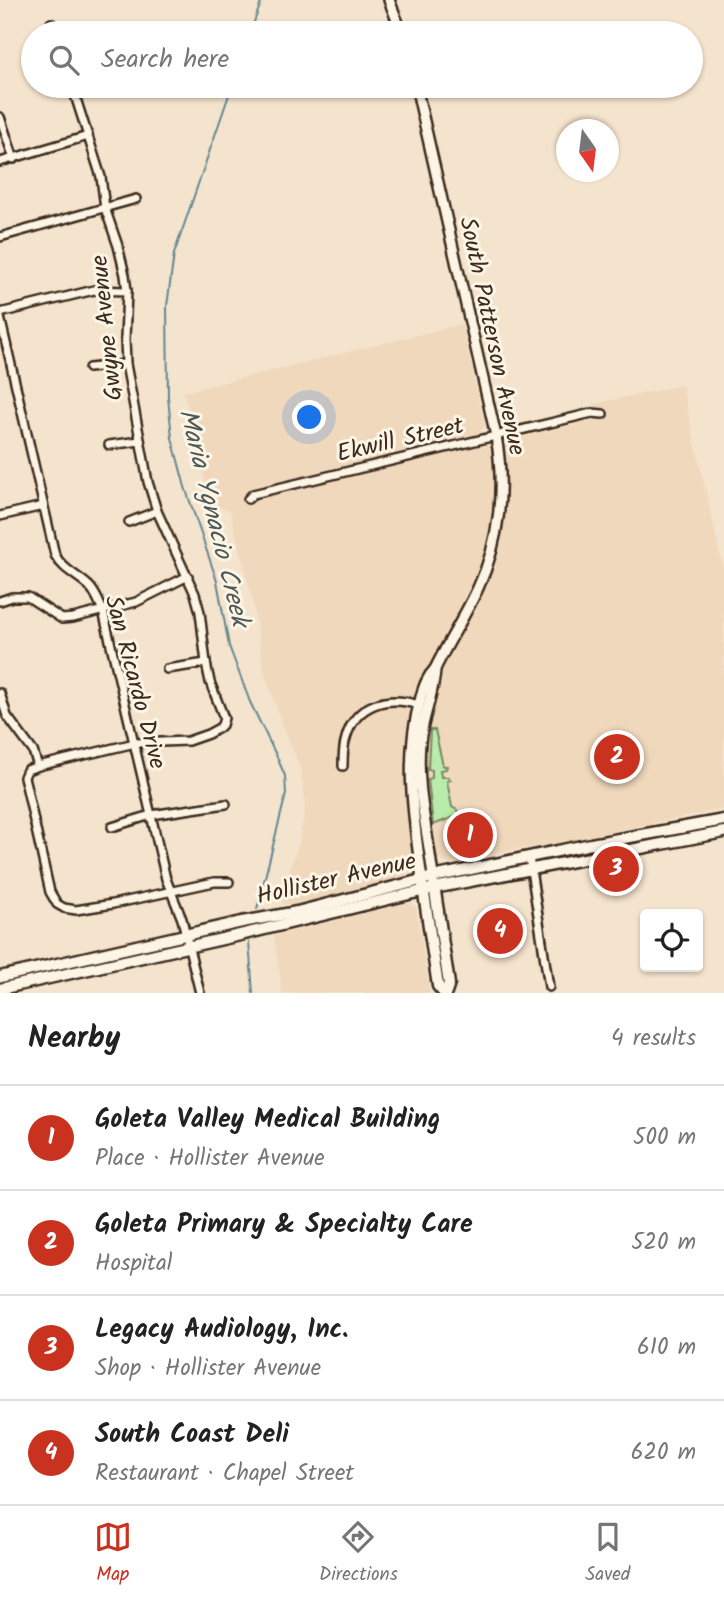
<!DOCTYPE html>
<meta charset="utf-8">
<style>
:root{--surface:#fff;--page:#f6f6f6;--text:#222;--muted:#767676;--line:#e0e0e0;--accent:#c8321e}
body{margin:0;font-family:Kalam,sans-serif;background:var(--page);color:var(--text)}
.controls{position:absolute;right:21px;bottom:21px;display:grid;overflow:hidden;border-radius:7px;box-shadow:0 2px 5px #0004}
.controls button{width:63px;height:63px;display:grid;place-items:center;padding:0;border:0;border-bottom:2px solid var(--line);background:var(--surface);color:var(--text);font:35px sans-serif}
.compass{position:absolute;left:556px;top:119px;width:63px;height:63px;border-radius:50%;background:var(--surface);box-shadow:0 2px 5px #0004;rotate:166deg}
.you{position:absolute;left:310px;top:418px;width:24px;height:24px;margin:-18px;border:5px solid #fff;border-radius:50%;background:#1a73e8;box-shadow:0 0 0 10px #1a73e833}
.badge{display:grid;place-items:center;width:46px;height:46px;border-radius:50%;background:var(--accent);color:#fff;font-size:23px;font-weight:700}
.pin{position:absolute;translate:-50% -50%;border:4px solid #fff;box-shadow:0 2px 7px #0006}
.list{margin:0;padding:0;list-style:none}
h2{display:flex;justify-content:space-between;align-items:center;height:91px;margin:0;padding:0 28px;font-size:30px}
h2 small{font-size:23px;font-weight:400;color:var(--muted)}
.list li{display:grid;grid-template-columns:46px 1fr auto;gap:21px;align-items:center;box-sizing:border-box;height:105px;padding:0 28px;border-top:2px solid var(--line)}
.list b{display:block;font-size:26px;white-space:nowrap}
.list p{margin:0;font-size:23px;white-space:nowrap;color:var(--muted)}
.list em{font-size:23px;font-style:normal;color:var(--muted)}
.icon{flex:none;width:38px;height:38px;fill:none;stroke:currentColor;stroke-width:2;stroke-linecap:round;stroke-linejoin:round}
.map{position:relative;flex:none;width:724px;height:993px;overflow:hidden}
.search{position:absolute;background:var(--surface);box-shadow:0 2px 5px #0004;left:21px;right:21px;top:21px;height:77px;display:flex;align-items:center;gap:18px;box-sizing:border-box;padding:0 24px;border-radius:38px;color:var(--muted);font-size:26px}
.sheet{height:511px;background:var(--surface)}
nav{display:flex;justify-content:space-around;align-items:center;box-sizing:border-box;height:98px;border-top:2px solid var(--line);background:var(--surface);font-size:19px;color:var(--muted)}
nav a{display:grid;justify-items:center;gap:4px}
nav .on{color:var(--accent)}
.map>svg:first-child{display:block}
</style>
<div class="map">
<svg width="724" height="993" viewBox="0 0 724 993">
<rect width="100%" height="100%" fill="#f5e4cd"/>
<filter id="ink" filterUnits="userSpaceOnUse"><feTurbulence type="fractalNoise" baseFrequency=".0143" numOctaves="2"/><feDisplacementMap in="SourceGraphic" scale="14" xChannelSelector="R" yChannelSelector="G"/><feConvolveMatrix kernelMatrix="1 2 1 2 8 2 1 2 1" color-interpolation-filters="sRGB"/></filter>
<g filter="url(#ink)">
<g fill="#f0d8bc">
<polygon points="462,324 485,426 481,430 483,447 596,419 594,404 682,385 724,571 724,809 530,848 523,848 447,864 439,859 413,865 406,876 293,905 282,903 280,895 299,843 305,807 301,770 281,722 265,675 252,599 230,511 217,507 209,498 184,392"/>
<polygon points="407,903 416,907 430,993 282,993 274,936"/>
</g>
<polygon fill="#b9ebab" stroke="#7a8a64" stroke-width="2" points="430,730 435,730 443,766 447,766 446,769 440,770 441,777 448,777 451,780 447,781 452,807 457,810 459,815 433,825 428,779 432,778 432,770 428,769"/>
<g fill="none" stroke-linecap="round" stroke-linejoin="round">
<g stroke="#638692" stroke-width="2">
<polyline points="250,33 262,0"/>
<polyline points="232,86 174,254 167,306 168,397 172,438 185,487 217,581 229,646 250,702 277,757 285,776 286,794 257,909"/>
<polyline points="249,942 253,993"/>
</g>
<g stroke="#3b2a1e" stroke-width="12">
<g id="minor">
<polyline points="51,23 55,33"/>
<polyline points="72,86 101,177 105,208 118,246 125,275 127,291 125,339 126,364 148,482 157,511 195,594 200,612 206,663 210,682 224,718 222,725 219,728 208,734 188,741 135,743 38,766 27,770 24,777 26,785 50,892 57,904 64,908 76,910 113,904 214,882 229,882"/>
<polyline points="0,117 14,159"/>
<polyline points="0,162 88,136"/>
<polyline points="0,237 136,199"/>
<polyline points="0,313 94,290 127,291"/>
<path d="M0,317L55,555C62,569 77,575 89,586C96,593 99,602 103,611L166,879L182,919L200,993"/>
<polyline points="89,368 126,364"/>
<polyline points="109,445 140,441"/>
<polyline points="248,499 253,494 592,413 603,414"/>
<polyline points="0,516 43,506"/>
<polyline points="129,522 157,511"/>
<polyline points="0,601 12,597 28,597 62,619 73,618 136,602 188,576"/>
<polyline points="167,669 206,663"/>
<polyline points="0,693 7,716 33,751 38,766"/>
<path d="M343,766C343,757 343,747 346,738C356,703 388,695 419,705"/>
<polyline points="112,827 151,815 226,804"/>
<polyline points="529,857 549,987"/>
</g>
</g>
<g stroke="#3b2a1e" stroke-width="14">
<g id="tertiary">
<polyline points="389,0 402,33"/>
<path d="M416,86L496,436C505,487 500,541 478,588C465,616 448,642 435,669C427,677 424,686 421,697C403,758 414,819 422,880"/>
<path d="M433,877C428,832 416,789 420,743C422,718 434,694 435,669"/>
</g>
</g>
<g stroke="#3b2a1e" stroke-width="15">
<g id="secondary">
<polyline points="434,885 449,984 446,993"/>
<polyline points="423,887 438,986 444,993"/>
<polyline points="0,977 242,922 297,912 433,877 591,844 724,820"/>
<polyline points="0,989 240,935 434,888 724,832"/>
</g>
</g>
<use href="#minor" stroke="#fcf5e5" stroke-width="7"/>
<use href="#tertiary" stroke="#fcf5e5" stroke-width="9"/>
<use href="#secondary" stroke="#fcf5e5" stroke-width="10"/>
</g>
</g>
<g text-anchor="middle" stroke-width="6" stroke-linejoin="round" paint-order="stroke">
<g font-size="24" fill="#3b2a1e" stroke="#fcf5e5">
<text transform="translate(106 328) rotate(-96)" y="8">Gwyne Avenue</text>
<text transform="translate(493 336) rotate(78)" y="8">South Patterson Avenue</text>
<text transform="translate(400 439) rotate(-13)" y="8">Ekwill Street</text>
<text transform="translate(136 682) rotate(75)" y="8">San Ricardo Drive</text>
<text transform="translate(336 878) rotate(-13)" y="8">Hollister Avenue</text>
</g>
<g font-size="26" font-style="italic" fill="#4f5858" stroke="#fcf5e5">
<text transform="translate(215 517) rotate(76)" y="9">Maria Ygnacio Creek</text>
</g>
</g>
</svg>
<div class="controls">
<button><svg class="icon" aria-label="locate" viewBox="0 0 24 24"><circle cx="12" cy="12" r="6"/><path d="M12 2v4M12 18v4M2 12h4M18 12h4"/></svg></button>
</div>
<svg class="compass" viewBox="-18 -18 36 36"><path d="M0-13l5 13h-10z" fill="#e53935"/><path d="M0 13l5-13h-10z" fill="#767676"/></svg>
<div class="you"></div>
<div class="pin badge" style="left:470px;top:835px">1</div>
<div class="pin badge" style="left:617px;top:757px">2</div>
<div class="pin badge" style="left:616px;top:869px">3</div>
<div class="pin badge" style="left:500px;top:931px">4</div>
<div class="search"><svg class="icon" aria-label="search" viewBox="0 0 24 24"><circle cx="10" cy="10" r="6"/><path d="M15 15l6 6"/></svg>Search here</div>
</div>
<section class="sheet">
<h2>Nearby<small>4 results</small></h2>
<ul class="list">
<li><span class="badge">1</span><div><b>Goleta Valley Medical Building</b><p>Place · Hollister Avenue</p></div><em>500 m</em></li>
<li><span class="badge">2</span><div><b>Goleta Primary &amp; Specialty Care</b><p>Hospital</p></div><em>520 m</em></li>
<li><span class="badge">3</span><div><b>Legacy Audiology, Inc.</b><p>Shop · Hollister Avenue</p></div><em>610 m</em></li>
<li><span class="badge">4</span><div><b>South Coast Deli</b><p>Restaurant · Chapel Street</p></div><em>620 m</em></li>
</ul>
</section>
<nav>
<a class="on"><svg class="icon" aria-label="map" viewBox="0 0 24 24"><path d="M3 6l6-2 6 2 6-2v14l-6 2-6-2-6 2zM9 4v14M15 6v14"/></svg>Map</a>
<a><svg class="icon" aria-label="directions" viewBox="0 0 24 24"><path d="M12 3l9 9-9 9-9-9zM9 14v-3h6M13 9l2 2-2 2"/></svg>Directions</a>
<a><svg class="icon" aria-label="saved" viewBox="0 0 24 24"><path d="M7 4h10v16l-5-4-5 4z"/></svg>Saved</a>
</nav>
